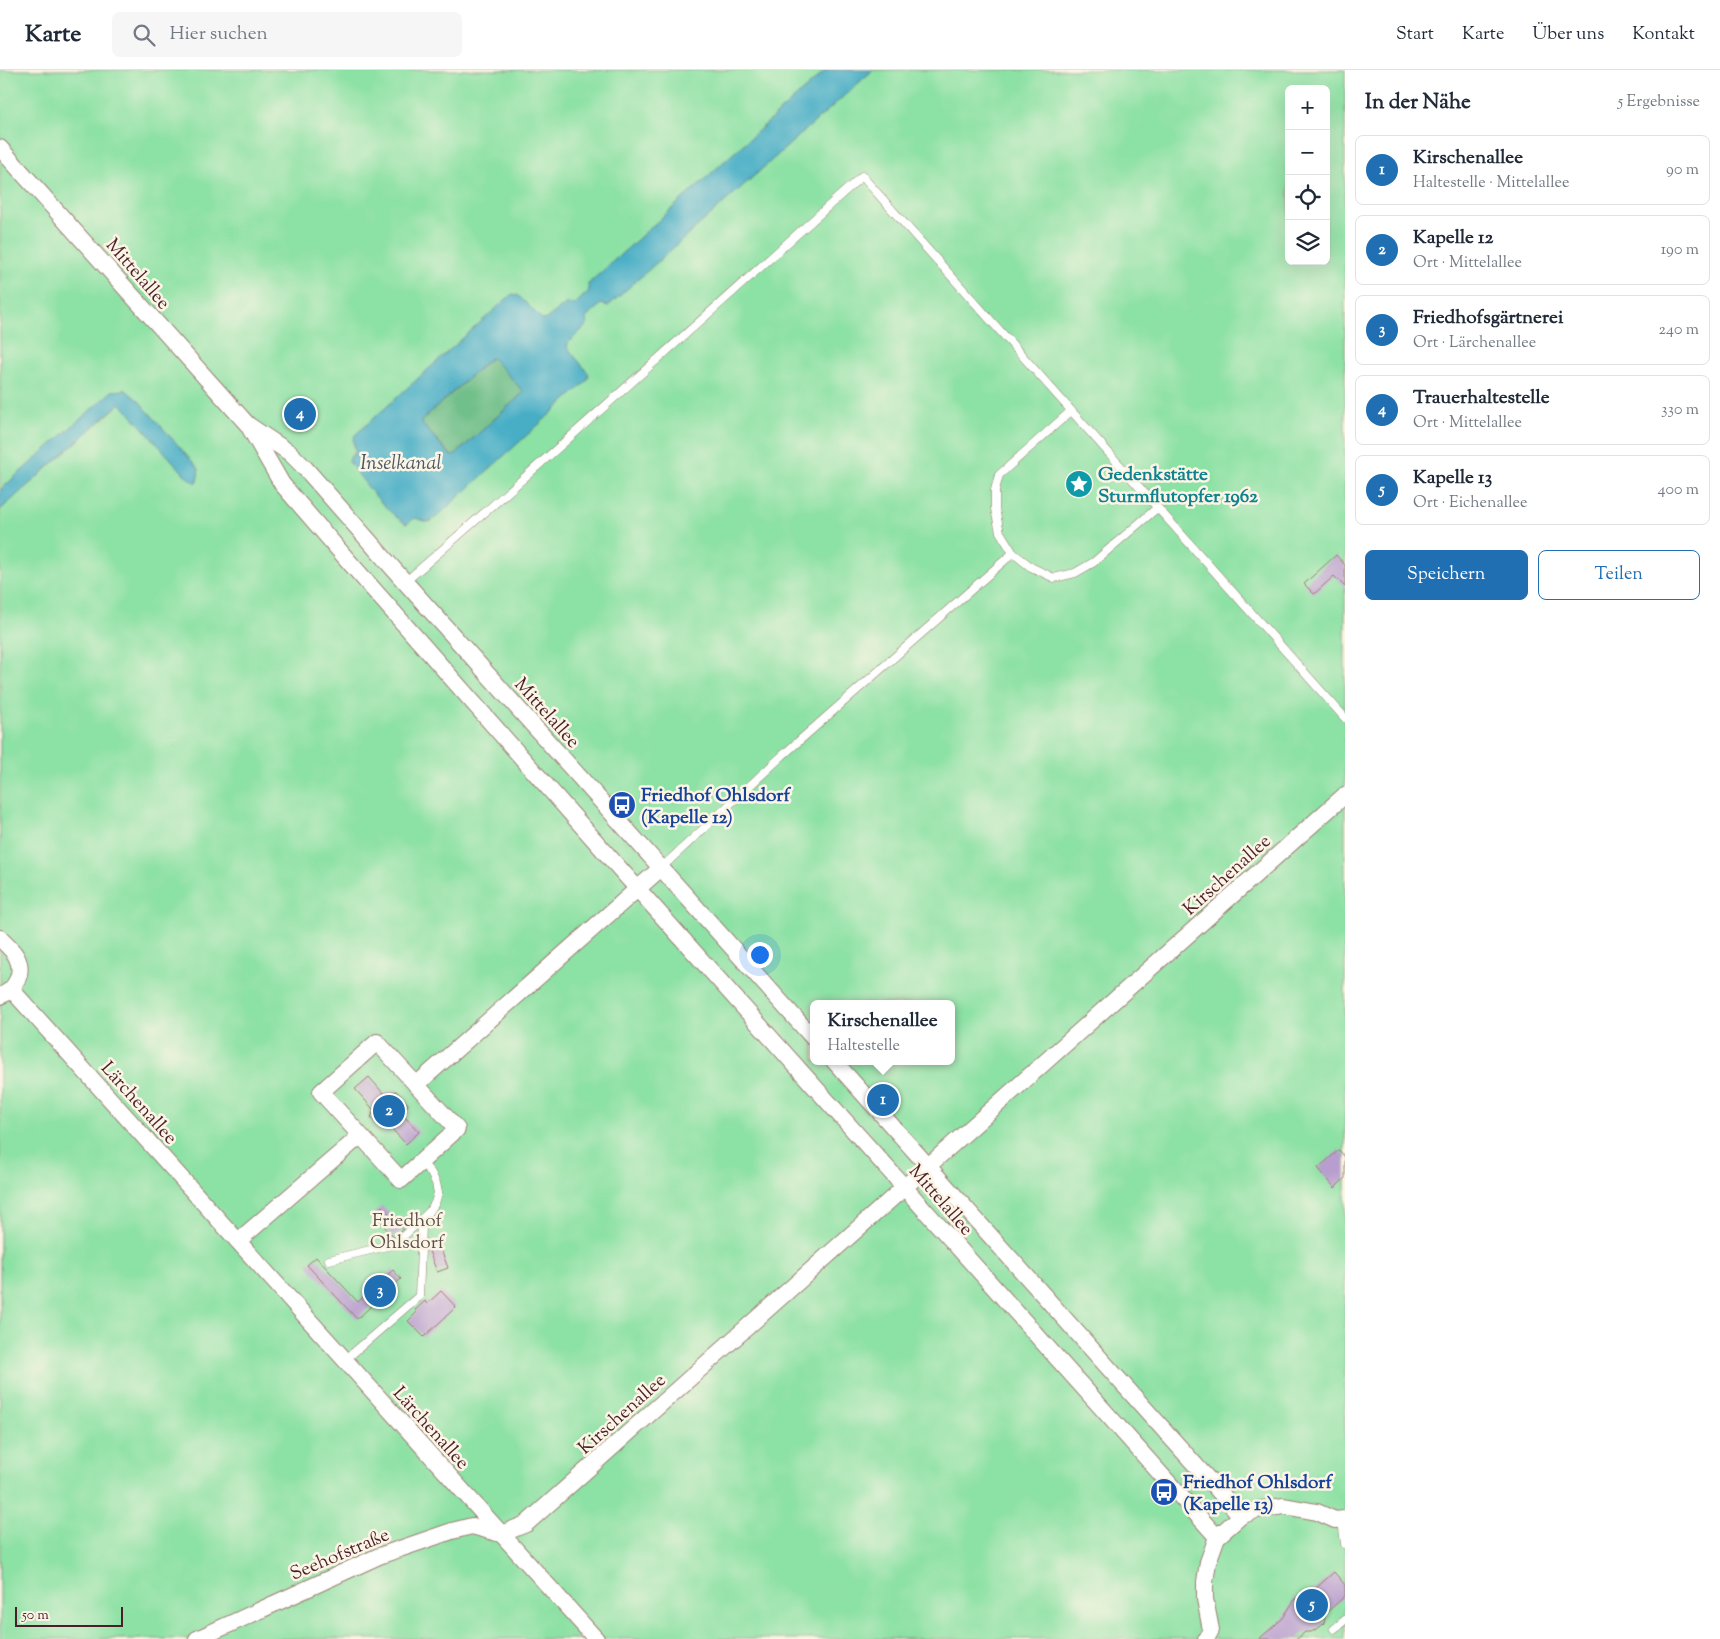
<!DOCTYPE html>
<html lang="de">
<meta charset="utf-8">
<style>
:root{--surface:#fff;--page:#f6f6f7;--text:#1f2937;--muted:#747a83;--line:#e0e1e3;--accent:#1f6fb2}
body{margin:0;font-family:"Sorts Mill Goudy",serif;background:var(--page);color:var(--text)}
.controls{position:absolute;right:15px;top:15px;display:grid;overflow:hidden;border-radius:8px;box-shadow:0 5px 20px #0002}
.controls button{width:45px;height:45px;display:grid;place-items:center;padding:0;border:0;border-bottom:1px solid var(--line);background:var(--surface);color:var(--text);font:25px sans-serif}
.scale{position:absolute;left:15px;bottom:12px;width:108px;box-sizing:border-box;padding-left:5px;border:2px solid #4a1f2b;border-top:0;font-size:14px;line-height:18px;white-space:nowrap;color:#4a1f2b;-webkit-text-stroke:4px #fcf5e5;paint-order:stroke}
.you{position:absolute;left:759px;top:884px;width:18px;height:18px;margin:-12px;border:4px solid #fff;border-radius:50%;background:#1a73e8;box-shadow:0 0 0 8px #1a73e833}
.badge{display:grid;place-items:center;width:32px;height:32px;border-radius:50%;background:var(--accent);color:#fff;font-size:16px;font-weight:700}
.pin{position:absolute;translate:-50% -50%;border:2px solid #fff;box-shadow:0 1px 5px #0006}
.popup{position:absolute;left:810px;top:930px;width:145px;height:65px;box-sizing:border-box;display:grid;place-content:center;border-radius:8px;background:var(--surface);filter:drop-shadow(0 1px 4px #0005);font-size:16px;white-space:nowrap;color:var(--muted)}
.popup b{font-size:19px;color:var(--text)}
.popup::after{content:'';position:absolute;left:50%;top:100%;margin-left:-10px;border:10px solid transparent;border-top-color:var(--surface)}
.list{margin:0;padding:0;list-style:none}
h2{display:flex;justify-content:space-between;align-items:center;height:65px;margin:0;padding:0 20px;font-size:21px}
h2 small{font-size:16px;font-weight:400;color:var(--muted)}
.list li{display:grid;grid-template-columns:32px 1fr auto;gap:15px;align-items:center;box-sizing:border-box;height:70px;margin:0 10px 10px;padding:0 10px;border:1px solid var(--line);border-radius:8px}
.list b{display:block;font-size:19px;white-space:nowrap}
.list p{margin:0;font-size:16px;white-space:nowrap;color:var(--muted)}
.list em{font-size:16px;font-style:normal;color:var(--muted)}
.actions{display:flex;gap:10px;padding:15px 20px}
.actions a{flex:1;padding:11px 0;border:1px solid var(--accent);border-radius:8px;text-align:center;font-size:18px;color:var(--accent)}
.actions .main{background:var(--accent);color:#fff}
.icon{flex:none;width:28px;height:28px;fill:none;stroke:currentColor;stroke-width:2;stroke-linecap:round;stroke-linejoin:round}
.map{position:relative;flex:none;width:1345px;height:1569px;overflow:hidden}
header{display:flex;align-items:center;gap:30px;box-sizing:border-box;height:70px;padding:0 25px;background:var(--surface);border-bottom:1px solid var(--line)}
header strong{font-size:24px}
nav{display:flex;gap:28px;margin-inline-start:auto;font-size:18px}
.search{width:350px;height:45px;background:var(--page);display:flex;align-items:center;gap:12px;box-sizing:border-box;padding:0 18px;border-radius:8px;color:var(--muted);font-size:19px}
main{display:flex}
aside{flex:1;background:var(--surface)}
.map>svg:first-child{display:block}
</style>
<header>
<strong>Karte</strong>
<div class="search"><svg class="icon" aria-label="search" viewBox="0 0 24 24"><circle cx="10" cy="10" r="6"/><path d="M15 15l6 6"/></svg>Hier suchen</div>
<nav><a>Start</a><a>Karte</a><a>Über uns</a><a>Kontakt</a></nav>
</header>
<main>
<div class="map">
<svg width="1345" height="1569" viewBox="0 0 1345 1569">
<rect width="100%" height="100%" fill="#fcf5e5"/>
<filter id="ink" filterUnits="userSpaceOnUse"><feTurbulence type="fractalNoise" baseFrequency=".02" numOctaves="2"/><feDisplacementMap in="SourceGraphic" scale="10" xChannelSelector="R" yChannelSelector="G"/><feConvolveMatrix kernelMatrix="1 2 1 2 8 2 1 2 1" color-interpolation-filters="sRGB"/></filter>
<filter id="wash" filterUnits="userSpaceOnUse"><feTurbulence type="fractalNoise" baseFrequency=".0096" numOctaves="4" result="noise"/><feDisplacementMap in="SourceGraphic" scale="20" xChannelSelector="R" yChannelSelector="G"/><feGaussianBlur stdDeviation="1.12" result="paint"/><feColorMatrix in="noise" values="0 0 0 0 0 0 0 0 0 0 0 0 0 0 0 0 0 1.4 0 .05"/><feComposite in="paint" operator="in"/></filter>
<g filter="url(#wash)">
<rect width="100%" height="100%" fill="#f0dcba"/>
<path fill="#8ce1a4" stroke="#6b8068" fill-rule="evenodd" d="M0,0H826L588,214L589,221L574,235L567,233L546,249L543,250L519,226L514,224L353,373L356,379L349,389V392L378,428L406,454L415,448H420L424,451L588,309L587,302L567,277L568,273L587,254L586,248L601,234L608,236L873,0H1345V1569H0V440L121,333L188,408L196,413L199,399L126,320L113,321L0,420ZM1289,19H1326V191H1289ZM814,934H952V991H814Z"/>
<polygon fill="#71bf8a" stroke="#5e6f5a" points="491,288 494,289 523,321 523,323 455,385 452,386 422,354 421,351"/>
<g fill="#46aec6" stroke="#486678" fill-rule="evenodd">
<path d="M826,0H873L608,236L601,234L586,248L588,254L568,273L567,277L589,304L587,311L432,451L427,452L415,448L406,454C385,441 363,412 349,391L350,388L356,382L353,370L355,365L512,224L519,226L543,250L546,249L567,233L574,235L589,221L588,214ZM492,288L523,321V323L455,385L451,386L422,354L421,351L489,289Z"/>
<polygon points="126,320 138,330 199,399 197,413 188,408 120,333 0,440 0,420 112,321"/>
</g>
<g id="blocks">
<g fill="#b89ecf">
<polygon points="1336,485 1345,495 1345,517 1334,506 1314,524 1304,514"/>
<polygon points="369,1007 384,1024 396,1021 408,1034 403,1045 419,1062 406,1074 386,1053 378,1055 371,1048 374,1040 355,1019"/>
<polygon points="1339,1080 1345,1087 1345,1108 1335,1118 1318,1098"/>
<polygon points="382,1136 403,1159 394,1167 373,1144"/>
<polygon points="440,1177 448,1198 437,1202 429,1181"/>
<polygon points="316,1187 358,1232 393,1200 401,1209 357,1249 307,1195"/>
<polygon points="441,1221 456,1237 424,1267 408,1251 417,1242 415,1240 425,1231 427,1234"/>
<polygon points="1334,1502 1345,1515 1345,1526 1326,1543 1324,1553 1320,1557 1311,1562 1305,1562 1297,1569 1259,1569 1283,1548 1295,1529 1314,1520"/>
</g>
</g>
</g>
<g filter="url(#ink)">
<use href="#blocks" fill-opacity="0" stroke="#9d7e72" stroke-width="1"/>
<g fill="none" stroke-linecap="round" stroke-linejoin="round">
<g stroke="#9d7e72" stroke-width="9">
<g id="lane">
<polyline points="1071,341 999,405 995,420 995,439 1000,462 1013,483 1031,497 1054,508 1075,503 1094,492 1157,438"/>
<path d="M405,512C559,379 710,242 862,106L1345,648"/>
<polyline points="661,798 783,685 1013,483"/>
<polyline points="329,1190 395,1174 429,1142 435,1133 438,1123 436,1113 431,1103 421,1092"/>
<polyline points="345,1290 419,1226 422,1156 419,1151"/>
<polyline points="1342,1450 1345,1474"/>
<polyline points="1334,1559 1345,1550"/>
</g>
</g>
<g stroke="#9d7e72" stroke-width="18">
<g id="street">
<polyline points="0,78 248,355 290,383 305,398 405,512 814,969"/>
<polyline points="248,355 282,414 351,494 627,807 1217,1467"/>
<path d="M0,868C5,874 12,879 16,886C25,902 16,920 0,926"/>
<polyline points="11,919 596,1569"/>
<polygon points="377,972 457,1059 401,1110 321,1022"/>
<polyline points="834,991 1241,1446"/>
<polyline points="416,1015 661,798"/>
<polyline points="238,1171 360,1066"/>
<polyline points="501,1464 526,1454 1345,725"/>
<polyline points="197,1569 379,1486 452,1461 472,1456 501,1464"/>
<polyline points="1206,1569 1211,1560 1205,1529 1205,1512 1208,1492 1217,1467 1241,1446 1256,1440 1284,1436 1317,1442 1335,1450 1345,1449"/>
</g>
</g>
<use href="#lane" stroke="#fff" stroke-width="8"/>
<use href="#street" stroke="#fff" stroke-width="16"/>
</g>
</g>
<defs>
<g id="sight-disc" transform="scale(1.4375)"><circle r="9.5" fill="#0f9aa8" stroke="#fcf5e5"/><path d="M0-6L1.8-2.2L6-1.7L2.9 1.2L3.7 5.4L0 3.3L-3.7 5.4L-2.9 1.2L-6-1.7L-1.8-2.2Z" fill="#fff"/></g>
<g id="bus-disc" transform="scale(1.4375)"><circle r="9.5" fill="#1a4fb4" stroke="#fcf5e5"/><path d="M-5-6H5V4H4V6H2V4H-2V6H-4V4H-5ZM-3.5-4V0h7V-4ZM-3.5 1.2v1.5H-2V1.2ZM2 1.2v1.5H3.5V1.2Z" fill="#fff"/></g>
</defs>
<g fill-rule="evenodd">
<use href="#sight-disc" x="1079" y="414"/>
<use href="#bus-disc" x="622" y="735"/>
<use href="#bus-disc" x="1164" y="1422"/>
</g>
<g text-anchor="middle" stroke-width="5" stroke-linejoin="round" paint-order="stroke">
<g font-size="19" fill="#4a1f2b" stroke="#fcf5e5">
<text transform="translate(139 203) rotate(49)" y="7">Mittelallee</text>
<text transform="translate(548 642) rotate(48)" y="7">Mittelallee</text>
<text transform="translate(1226 804) rotate(-42)" y="7">Kirschenallee</text>
<text transform="translate(140 1032) rotate(48)" y="7">Lärchenallee</text>
<text transform="translate(942 1129) rotate(49)" y="7">Mittelallee</text>
<text transform="translate(621 1343) rotate(-42)" y="7">Kirschenallee</text>
<text transform="translate(432 1357) rotate(48)" y="7">Lärchenallee</text>
<text transform="translate(339 1483) rotate(-23)" y="7">Seehofstraße</text>
</g>
<g font-size="19" font-weight="bold" fill="#0d838f" stroke="#fcf5e5" text-anchor="start">
<text x="1098" y="410">Gedenkstätte<tspan x="1098" dy="22">Sturmflutopfer 1962</tspan></text>
</g>
<g font-size="19" font-weight="bold" fill="#164399" stroke="#fcf5e5" text-anchor="start">
<text x="641" y="731">Friedhof Ohlsdorf<tspan x="641" dy="22">(Kapelle 12)</tspan></text>
<text x="1183" y="1418">Friedhof Ohlsdorf<tspan x="1183" dy="22">(Kapelle 13)</tspan></text>
</g>
<g font-size="19" fill="#5a5049" stroke="#fcf5e5">
<text x="407" y="1156">Friedhof<tspan x="407" dy="22">Ohlsdorf</tspan></text>
</g>
<g font-size="20" font-style="italic" fill="#485869" stroke="#fcf5e5">
<text x="401" y="399">Inselkanal</text>
</g>
</g>
</svg>
<div class="controls">
<button>+</button>
<button>−</button>
<button><svg class="icon" aria-label="locate" viewBox="0 0 24 24"><circle cx="12" cy="12" r="6"/><path d="M12 2v4M12 18v4M2 12h4M18 12h4"/></svg></button>
<button><svg class="icon" aria-label="layers" viewBox="0 0 24 24"><path d="M12 4l9 5-9 5-9-5zM3 14l9 5 9-5"/></svg></button>
</div>
<div class="scale">50 m</div>
<div class="you"></div>
<div class="pin badge" style="left:883px;top:1030px">1</div>
<div class="popup"><b>Kirschenallee</b>Haltestelle</div>
<div class="pin badge" style="left:389px;top:1041px">2</div>
<div class="pin badge" style="left:380px;top:1221px">3</div>
<div class="pin badge" style="left:300px;top:344px">4</div>
<div class="pin badge" style="left:1312px;top:1535px">5</div>
</div>
<aside>
<h2>In der Nähe<small>5 Ergebnisse</small></h2>
<ul class="list">
<li><span class="badge">1</span><div><b>Kirschenallee</b><p>Haltestelle · Mittelallee</p></div><em>90 m</em></li>
<li><span class="badge">2</span><div><b>Kapelle 12</b><p>Ort · Mittelallee</p></div><em>190 m</em></li>
<li><span class="badge">3</span><div><b>Friedhofsgärtnerei</b><p>Ort · Lärchenallee</p></div><em>240 m</em></li>
<li><span class="badge">4</span><div><b>Trauerhaltestelle</b><p>Ort · Mittelallee</p></div><em>330 m</em></li>
<li><span class="badge">5</span><div><b>Kapelle 13</b><p>Ort · Eichenallee</p></div><em>400 m</em></li>
</ul>
<div class="actions"><a class="main">Speichern</a><a>Teilen</a></div>
</aside>
</main>
